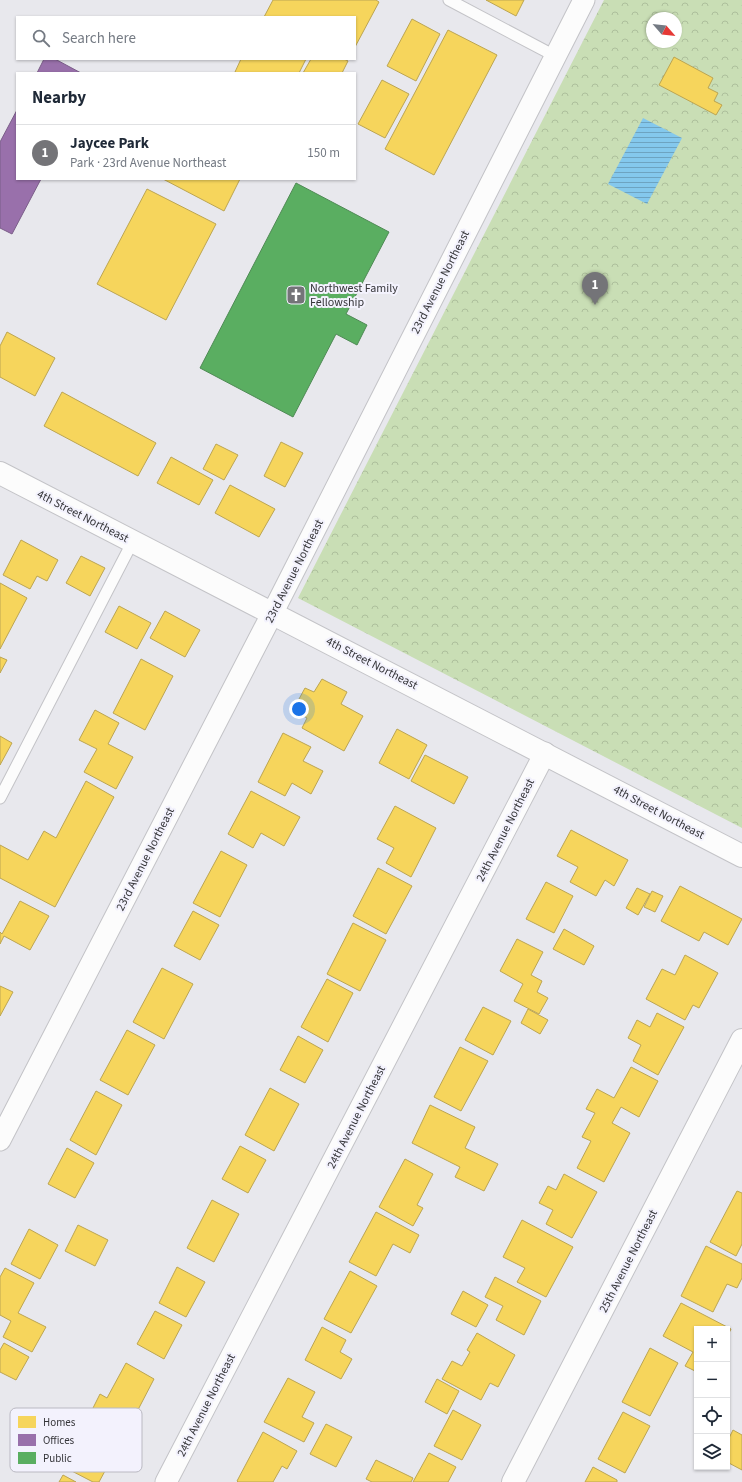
<!DOCTYPE html>
<meta charset="utf-8">
<style>
:root{--surface:#fff;--page:#f2f2f3;--text:#1f2937;--muted:#747a83;--line:#e0e1e3;--accent:#747478}
body{margin:0;font-family:"Source Sans 3",sans-serif;background:var(--page);color:var(--text)}
.controls{position:absolute;right:12px;bottom:12px;display:grid;overflow:hidden;border-radius:0px;box-shadow:0 1px 3px #0004}
.controls button{width:36px;height:36px;display:grid;place-items:center;padding:0;border:0;border-bottom:1px solid var(--line);background:var(--surface);color:var(--text);font:20px sans-serif}
.compass{position:absolute;left:646px;top:12px;width:36px;height:36px;border-radius:50%;background:var(--surface);box-shadow:0 1px 3px #0004;rotate:118deg}
.you{position:absolute;left:299px;top:709px;width:14px;height:14px;margin:-10px;border:3px solid #fff;border-radius:50%;background:#1a73e8;box-shadow:0 0 0 6px #1a73e833}
.badge{display:grid;place-items:center;width:26px;height:26px;border-radius:50%;background:var(--accent);color:#fff;font-size:13px;font-weight:700}
.pin{position:absolute;translate:-50% -33px;filter:drop-shadow(0 1px 2px #0008)}
.pin::after{content:'';position:absolute;top:21px;width:14px;height:12px;background:inherit;clip-path:polygon(0 0,100% 0,50% 100%)}
.list{margin:0;padding:0;list-style:none}
h2{display:flex;justify-content:space-between;align-items:center;height:52px;margin:0;padding:0 16px;font-size:17px}
h2 small{font-size:13px;font-weight:400;color:var(--muted)}
.list li{display:grid;grid-template-columns:26px 1fr auto;gap:12px;align-items:center;box-sizing:border-box;height:56px;padding:0 16px;border-top:1px solid var(--line)}
.list b{display:block;font-size:15px;white-space:nowrap}
.list p{margin:0;font-size:13px;white-space:nowrap;color:var(--muted)}
.list em{font-size:13px;font-style:normal;color:var(--muted)}
.icon{flex:none;width:22px;height:22px;fill:none;stroke:currentColor;stroke-width:2;stroke-linecap:round;stroke-linejoin:round}
.map{position:relative;flex:none;width:742px;height:1482px;overflow:hidden}
.search{position:absolute;background:var(--surface);box-shadow:0 1px 3px #0004;left:16px;top:16px;width:340px;height:44px;display:flex;align-items:center;gap:10px;box-sizing:border-box;padding:0 14px;border-radius:0px;color:var(--muted);font-size:15px}
.panel{position:absolute;background:var(--surface);box-shadow:0 1px 3px #0004;left:16px;top:72px;width:340px;height:108px;border-radius:0px}
.map>svg:first-child{display:block}
</style>
<div class="map">
<svg width="742" height="1482" viewBox="0 0 742 1482">
<defs>
<pattern id="park-crowns" width="20" height="18" patternUnits="userSpaceOnUse"><rect width="20" height="18" fill="#c9deb5"/><path d="M2 6a3 3 0 1 1 6 0M12 15a3 3 0 1 1 6 0" fill="none" stroke="#adbf9c"/></pattern>
<pattern id="water-rules" width="6" height="5" patternUnits="userSpaceOnUse"><rect width="6" height="5" fill="#84c8ed"/><path d="M0 2.5h6" fill="none" stroke="#6da3c1"/></pattern>
</defs>
<rect width="100%" height="100%" fill="#e8e8ed"/>
<path fill="url(#park-crowns)" fill-rule="evenodd" d="M604,0H742V828L298,598ZM652,18H676V42H652Z"/>
<polygon fill="url(#water-rules)" points="643,118 682,138 647,204 608,184"/>
<g fill="#f6d55c" stroke="#bca552">
<polygon points="273,0 376,0 379,2 355,47 355,17 264,17"/>
<polygon points="486,0 524,0 516,16"/>
<polygon points="412,19 440,34 416,81 387,66"/>
<polygon points="448,30 497,55 434,175 385,149"/>
<polygon points="674,57 713,78 708,88 718,93 714,101 722,105 716,115 659,85"/>
<polygon points="241,59 306,59 299,73 237,73 235,72"/>
<polygon points="311,59 344,59 348,61 342,73 303,73"/>
<polygon points="382,80 409,94 385,138 358,124"/>
<polygon points="163,179 240,179 224,211"/>
<polygon points="147,189 216,224 166,320 97,284"/>
<polygon points="7,332 55,358 35,396 0,377 0,346"/>
<polygon points="62,392 156,443 138,476 44,426"/>
<polygon points="281,442 303,453 285,487 264,476"/>
<polygon points="216,444 238,455 224,480 203,469"/>
<polygon points="171,457 213,480 199,505 157,483"/>
<polygon points="230,485 275,509 259,537 215,513"/>
<polygon points="21,540 58,560 47,581 37,576 30,589 3,575"/>
<polygon points="81,556 105,568 90,596 66,583"/>
<polygon points="0,583 27,598 0,649"/>
<polygon points="119,606 151,623 137,649 105,632"/>
<polygon points="165,611 200,630 185,657 150,638"/>
<polygon points="0,657 7,660 0,673"/>
<polygon points="141,659 173,676 145,730 113,713"/>
<polygon points="322,679 347,692 341,704 363,716 344,751 302,728 307,718 293,710 305,688 314,692"/>
<polygon points="95,710 119,723 108,744 133,757 116,789 84,772 97,749 79,740"/>
<polygon points="397,729 427,745 409,779 379,763"/>
<polygon points="283,733 311,747 303,761 323,771 311,794 292,783 285,796 258,782"/>
<polygon points="0,736 12,743 0,765"/>
<polygon points="425,755 468,777 454,804 411,781"/>
<polygon points="86,781 114,797 55,907 0,878 0,845 28,860 44,831 56,838"/>
<polygon points="251,791 300,817 284,846 261,833 253,848 228,834"/>
<polygon points="395,806 436,828 411,877 386,863 394,848 377,839"/>
<polygon points="571,830 628,860 614,886 605,880 596,896 570,882 578,867 557,856"/>
<polygon points="221,851 247,865 220,917 193,903"/>
<polygon points="378,868 412,886 386,934 353,916"/>
<polygon points="546,882 573,896 554,933 526,919"/>
<polygon points="680,886 742,919 728,945 704,932 699,941 661,921"/>
<polygon points="637,888 650,894 638,915 626,908"/>
<polygon points="652,891 663,896 655,912 644,907"/>
<polygon points="20,901 49,916 30,950 4,936 0,944 0,932 2,934"/>
<polygon points="193,911 219,925 200,960 174,946"/>
<polygon points="353,923 386,940 360,991 327,974"/>
<polygon points="564,929 594,946 584,965 553,949"/>
<polygon points="517,939 543,952 531,975 542,981 537,992 548,998 539,1014 514,1001 523,984 500,971"/>
<polygon points="685,955 718,973 699,1008 693,1005 685,1020 646,999 662,969 675,975"/>
<polygon points="162,968 193,984 164,1039 133,1022"/>
<polygon points="327,979 353,993 328,1042 301,1027"/>
<polygon points="0,986 13,992 0,1016"/>
<polygon points="483,1007 511,1021 493,1055 465,1040"/>
<polygon points="528,1009 548,1020 540,1034 521,1023"/>
<polygon points="657,1013 684,1027 658,1075 633,1061 641,1045 628,1038 637,1020 650,1027"/>
<polygon points="127,1030 155,1045 128,1095 100,1080"/>
<polygon points="298,1036 323,1050 305,1083 280,1070"/>
<polygon points="460,1047 488,1061 461,1111 434,1097"/>
<polygon points="631,1067 658,1081 639,1117 621,1107 612,1123 630,1133 604,1182 577,1168 591,1141 582,1137 595,1113 586,1109 597,1089 614,1098"/>
<polygon points="270,1088 299,1104 274,1151 245,1135"/>
<polygon points="96,1091 122,1105 96,1155 70,1140"/>
<polygon points="430,1105 475,1127 465,1148 498,1164 484,1191 455,1177 460,1167 412,1143"/>
<polygon points="240,1146 266,1160 248,1193 222,1179"/>
<polygon points="67,1148 94,1163 75,1198 48,1184"/>
<polygon points="405,1159 433,1174 417,1205 423,1208 413,1226 379,1207"/>
<polygon points="564,1174 597,1192 572,1238 546,1224 553,1210 539,1203 548,1186 556,1190"/>
<polygon points="737,1191 742,1193 742,1244 736,1256 710,1242"/>
<polygon points="212,1200 239,1214 214,1262 187,1248"/>
<polygon points="376,1212 419,1235 410,1253 393,1244 376,1276 349,1262"/>
<polygon points="522,1220 573,1247 546,1297 517,1282 525,1268 503,1257"/>
<polygon points="78,1225 108,1240 95,1266 65,1251"/>
<polygon points="29,1229 58,1245 40,1279 11,1264"/>
<polygon points="706,1246 742,1264 742,1278 737,1288 727,1284 713,1312 681,1296"/>
<polygon points="177,1267 205,1282 186,1317 159,1303"/>
<polygon points="5,1268 34,1283 18,1313 46,1327 32,1352 3,1337 11,1321 0,1315 0,1277"/>
<polygon points="350,1271 377,1286 351,1333 324,1319"/>
<polygon points="495,1277 541,1301 524,1335 496,1320 503,1306 485,1297"/>
<polygon points="463,1291 488,1305 476,1327 451,1314"/>
<polygon points="681,1303 731,1329 727,1337 727,1329 697,1329 697,1372 685,1366 693,1352 663,1336"/>
<polygon points="155,1311 182,1325 164,1359 137,1344"/>
<polygon points="322,1327 346,1340 340,1352 352,1359 341,1379 305,1360"/>
<polygon points="477,1333 515,1355 498,1387 490,1383 481,1400 442,1379 452,1361 462,1366 470,1352 467,1350"/>
<polygon points="4,1343 29,1357 16,1380 0,1372 0,1350"/>
<polygon points="650,1348 678,1363 650,1416 622,1402"/>
<polygon points="126,1363 154,1379 128,1429 92,1410 100,1394 107,1398"/>
<polygon points="288,1378 315,1392 302,1417 314,1423 304,1442 264,1422"/>
<polygon points="437,1379 459,1391 447,1414 425,1402"/>
<polygon points="453,1410 481,1425 462,1460 434,1446"/>
<polygon points="623,1412 650,1426 625,1473 598,1459"/>
<polygon points="99,1420 125,1434 99,1482 93,1482 66,1468 76,1448 82,1451"/>
<polygon points="326,1424 352,1437 336,1467 310,1454"/>
<polygon points="733,1430 742,1435 742,1470 727,1462 727,1442"/>
<polygon points="263,1432 297,1451 287,1469 282,1466 273,1482 238,1482 237,1481"/>
<polygon points="429,1453 456,1467 448,1482 413,1482"/>
<polygon points="376,1460 413,1478 411,1482 372,1482 366,1479"/>
<polygon points="593,1467 617,1480 617,1482 585,1482"/>
<polygon points="63,1475 76,1482 59,1482"/>
</g>
<g fill="#9970ab" stroke="#7b5e89">
<polygon points="44,59 55,59 81,73 37,73"/>
<polygon points="17,110 17,179 41,179 12,234 0,228 0,142"/>
</g>
<polygon fill="#5aae61" stroke="#4f8a55" points="296,183 389,232 346,314 367,325 357,345 336,334 293,417 200,368"/>
<g fill="none" stroke-linecap="round" stroke-linejoin="round">
<g stroke="#c3c3c7" stroke-width="13">
<g id="service">
<polyline points="449,0 555,56"/>
<polyline points="0,798 133,541"/>
</g>
</g>
<g stroke="#c3c3c7" stroke-width="23">
<g id="minor">
<polyline points="0,1140 273,612 584,0"/>
<polyline points="166,1482 545,753"/>
</g>
</g>
<g stroke="#c3c3c7" stroke-width="24">
<g id="tertiary">
<polyline points="0,473 742,856"/>
<polyline points="513,1482 742,1040"/>
</g>
</g>
<use href="#service" stroke="#fcfcfc" stroke-width="11"/>
<use href="#minor" stroke="#fcfcfc" stroke-width="21"/>
<use href="#tertiary" stroke="#fcfcfc" stroke-width="22"/>
</g>
<defs>
<g id="church-square" transform="scale(1)"><rect x="-9" y="-9" width="18" height="18" rx="4" fill="#747478" stroke="#f3f2fd"/><path d="M-1.2-6h2.4v3.5h3.3v2.4h-3.3V6h-2.4V-.1h-3.3v-2.4h3.3Z" fill="#fff"/></g>
</defs>
<g fill-rule="evenodd">
<use href="#church-square" x="296" y="295"/>
</g>
<g text-anchor="middle" stroke-width="4" stroke-linejoin="round" paint-order="stroke">
<g font-size="12" fill="#353539" stroke="#f3f2fd">
<text transform="translate(440 282) rotate(-63)" y="4">23rd Avenue Northeast</text>
<text transform="translate(83 516) rotate(27)" y="4">4th Street Northeast</text>
<text transform="translate(294 571) rotate(-63)" y="4">23rd Avenue Northeast</text>
<text transform="translate(372 663) rotate(27)" y="4">4th Street Northeast</text>
<text transform="translate(659 812) rotate(28)" y="4">4th Street Northeast</text>
<text transform="translate(505 830) rotate(-63)" y="4">24th Avenue Northeast</text>
<text transform="translate(145 859) rotate(-63)" y="4">23rd Avenue Northeast</text>
<text transform="translate(356 1117) rotate(-63)" y="4">24th Avenue Northeast</text>
<text transform="translate(628 1261) rotate(-63)" y="4">25th Avenue Northeast</text>
<text transform="translate(206 1405) rotate(-63)" y="4">24th Avenue Northeast</text>
</g>
<g font-size="12" fill="#353539" stroke="#f3f2fd" text-anchor="start">
<text x="310" y="292">Northwest Family<tspan x="310" dy="14">Fellowship</tspan></text>
</g>
</g>
<rect x="10" y="1408" width="132" height="64" rx="6" fill="#f3f2fd" stroke="#bab9c2" stroke-width="1"/>
<rect x="18" y="1416" width="18" height="12" fill="#f6d55c"/>
<rect x="18" y="1434" width="18" height="12" fill="#9970ab"/>
<rect x="18" y="1452" width="18" height="12" fill="#5aae61"/>
<g font-size="11" fill="#353539">
<text x="43" y="1426">Homes</text>
<text x="43" y="1444">Offices</text>
<text x="43" y="1462">Public</text>
</g>
</svg>
<div class="controls">
<button>+</button>
<button>−</button>
<button><svg class="icon" aria-label="locate" viewBox="0 0 24 24"><circle cx="12" cy="12" r="6"/><path d="M12 2v4M12 18v4M2 12h4M18 12h4"/></svg></button>
<button><svg class="icon" aria-label="layers" viewBox="0 0 24 24"><path d="M12 4l9 5-9 5-9-5zM3 14l9 5 9-5"/></svg></button>
</div>
<svg class="compass" viewBox="-18 -18 36 36"><path d="M0-13l5 13h-10z" fill="#e53935"/><path d="M0 13l5-13h-10z" fill="#747a83"/></svg>
<div class="you"></div>
<div class="pin badge" style="left:595px;top:305px">1</div>
<div class="search"><svg class="icon" aria-label="search" viewBox="0 0 24 24"><circle cx="10" cy="10" r="6"/><path d="M15 15l6 6"/></svg>Search here</div>
<section class="panel">
<h2>Nearby<small></small></h2>
<ul class="list">
<li><span class="badge">1</span><div><b>Jaycee Park</b><p>Park · 23rd Avenue Northeast</p></div><em>150 m</em></li>
</ul>
</section>
</div>
